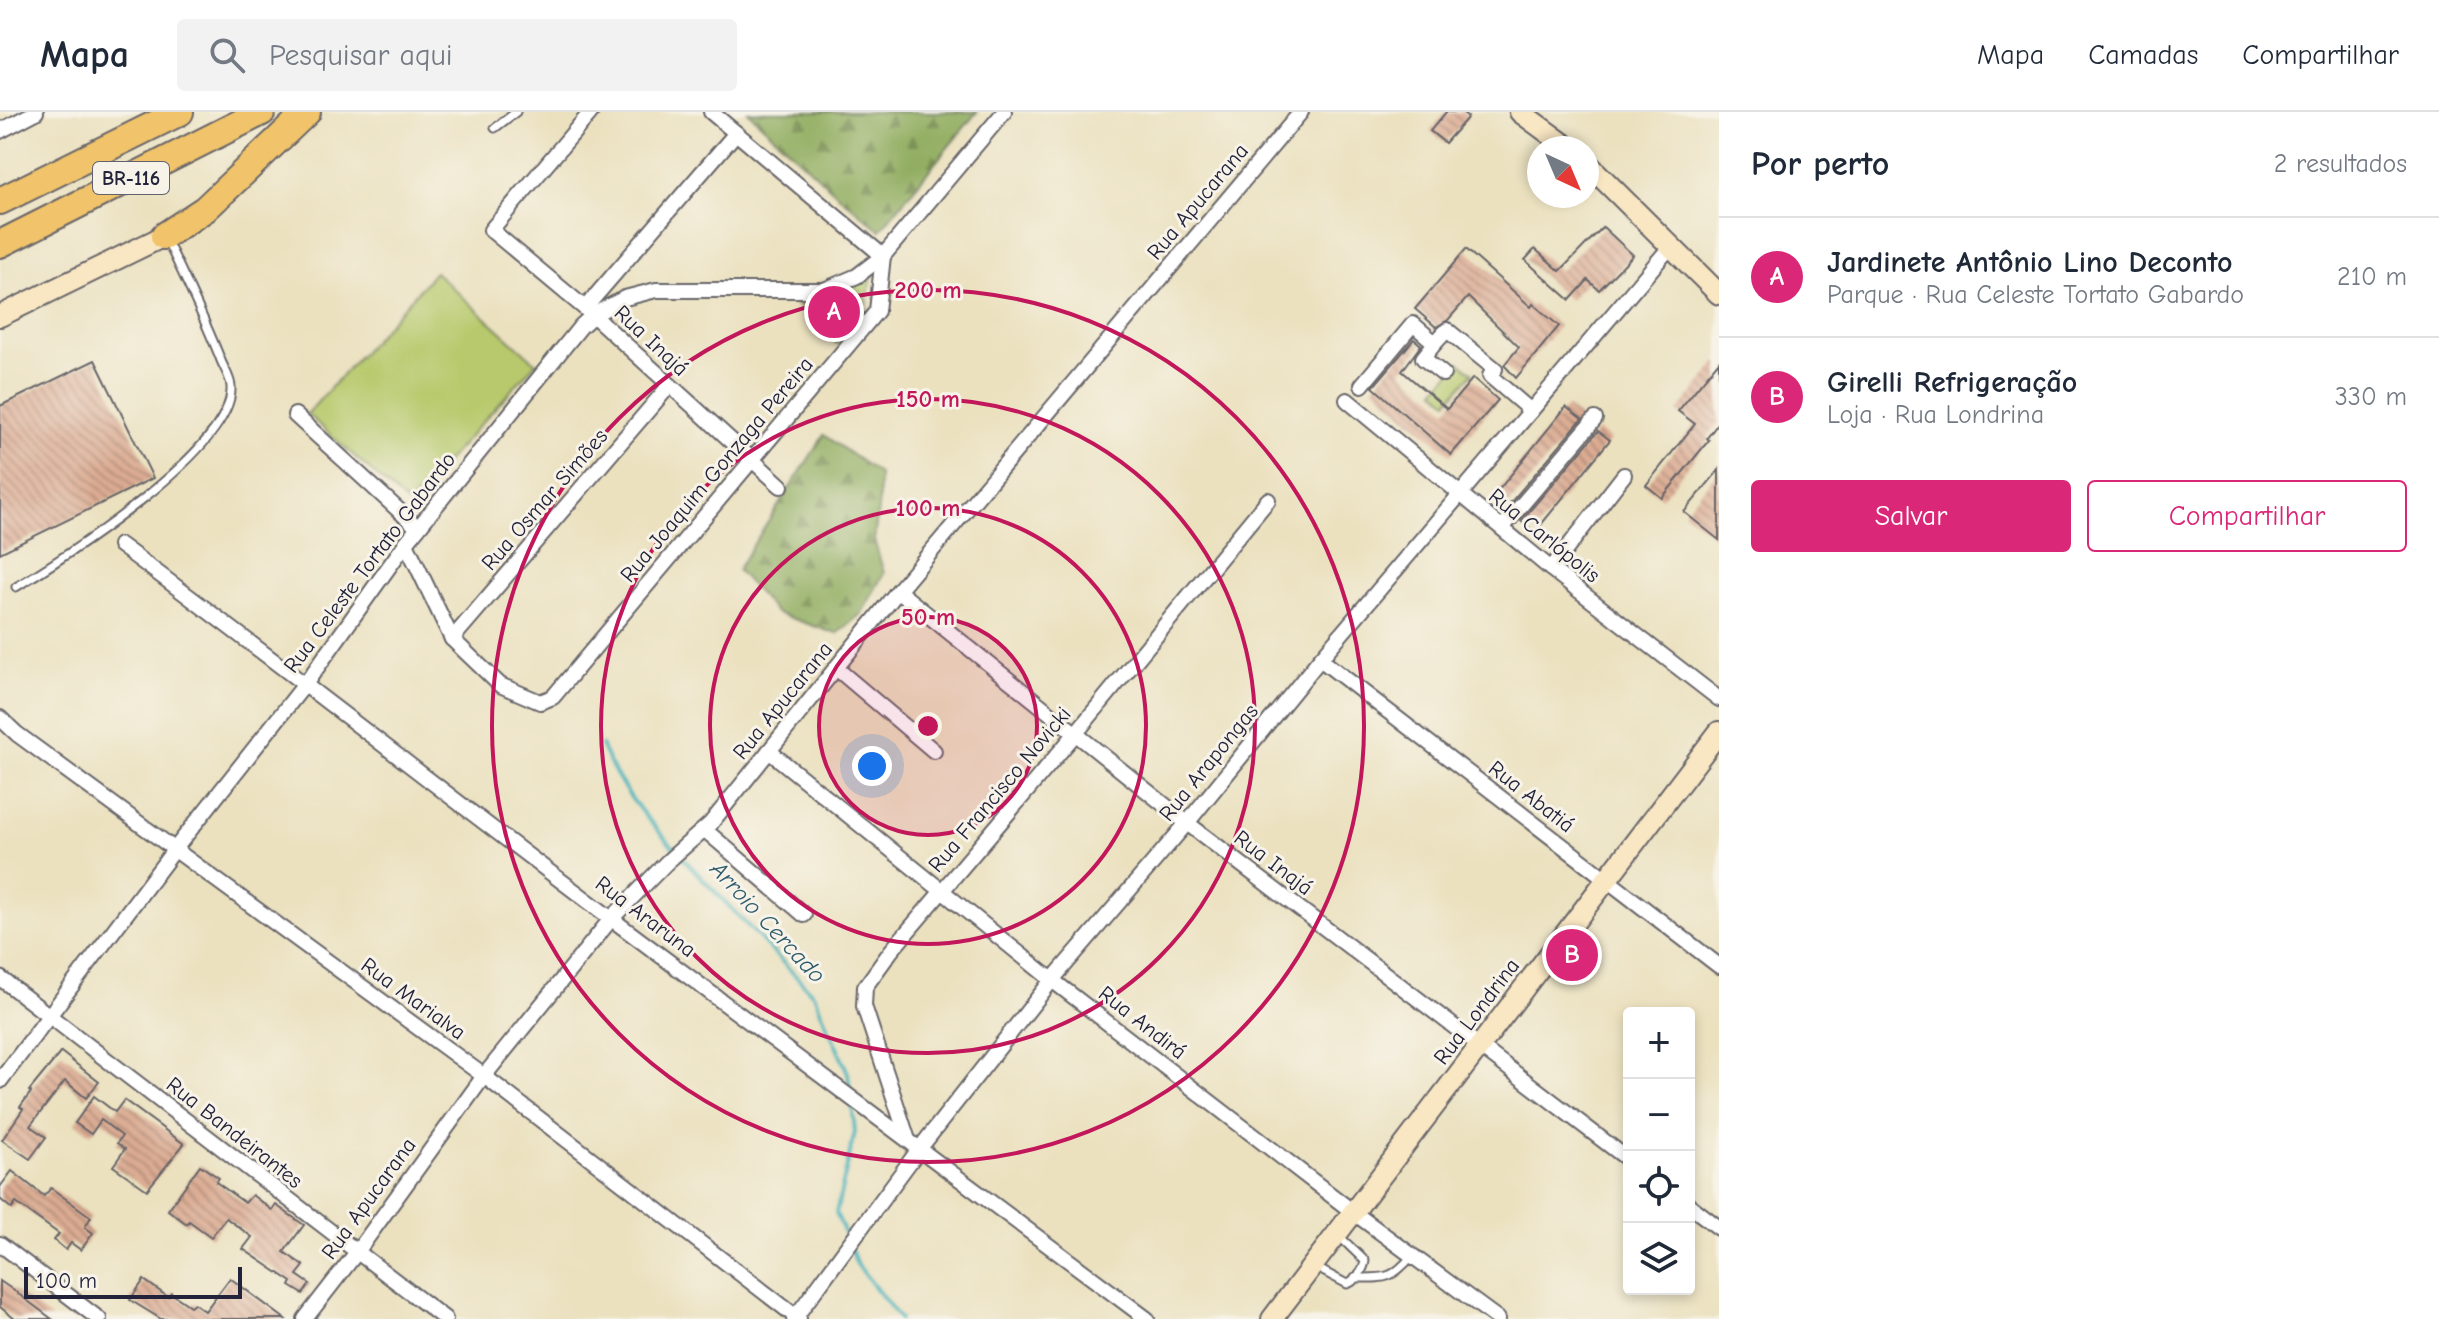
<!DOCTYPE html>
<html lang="pt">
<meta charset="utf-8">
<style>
:root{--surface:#fff;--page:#f2f2f3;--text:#1f2937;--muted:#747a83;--line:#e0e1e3;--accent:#db2777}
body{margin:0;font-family:"Comic Neue",sans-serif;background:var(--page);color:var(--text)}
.controls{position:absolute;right:24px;bottom:24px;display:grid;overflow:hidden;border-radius:8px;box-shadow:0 4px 12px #0003}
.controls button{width:72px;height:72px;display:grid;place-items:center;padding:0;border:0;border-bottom:2px solid var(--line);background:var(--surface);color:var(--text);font:40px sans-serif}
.compass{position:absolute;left:1527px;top:24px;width:72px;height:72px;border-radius:50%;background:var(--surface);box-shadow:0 4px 12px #0003;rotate:136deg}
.scale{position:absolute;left:24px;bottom:20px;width:218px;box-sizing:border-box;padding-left:8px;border:4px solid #22223b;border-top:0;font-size:22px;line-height:28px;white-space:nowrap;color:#22223b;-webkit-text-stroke:6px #f7f3e8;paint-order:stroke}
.you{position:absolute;left:872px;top:654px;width:28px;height:28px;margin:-20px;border:6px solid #fff;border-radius:50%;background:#1a73e8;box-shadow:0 0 0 12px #1a73e833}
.badge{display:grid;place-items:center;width:52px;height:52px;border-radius:50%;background:var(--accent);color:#fff;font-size:26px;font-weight:700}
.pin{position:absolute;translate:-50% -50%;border:4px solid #fff;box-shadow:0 2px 8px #0006}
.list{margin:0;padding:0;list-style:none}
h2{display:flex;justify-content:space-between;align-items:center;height:104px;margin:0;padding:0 32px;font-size:34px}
h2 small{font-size:26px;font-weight:400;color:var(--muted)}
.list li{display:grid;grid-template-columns:52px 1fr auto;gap:24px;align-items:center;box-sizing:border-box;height:120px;padding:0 32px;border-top:2px solid var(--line)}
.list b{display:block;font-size:30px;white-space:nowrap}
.list p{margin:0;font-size:26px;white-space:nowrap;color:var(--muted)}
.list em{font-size:26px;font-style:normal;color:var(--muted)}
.actions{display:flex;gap:16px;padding:24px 32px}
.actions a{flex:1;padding:18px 0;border:2px solid var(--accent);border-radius:8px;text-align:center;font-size:28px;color:var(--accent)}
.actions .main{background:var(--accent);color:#fff}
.icon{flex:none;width:44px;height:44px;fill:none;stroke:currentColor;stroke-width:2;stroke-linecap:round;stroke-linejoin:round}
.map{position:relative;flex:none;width:1719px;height:1207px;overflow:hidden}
header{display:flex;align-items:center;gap:48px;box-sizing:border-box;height:112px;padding:0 40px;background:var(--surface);border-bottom:2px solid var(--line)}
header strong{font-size:38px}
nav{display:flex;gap:44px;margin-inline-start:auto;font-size:28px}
.search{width:560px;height:72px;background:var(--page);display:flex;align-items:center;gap:20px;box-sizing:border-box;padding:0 28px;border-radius:8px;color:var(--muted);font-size:30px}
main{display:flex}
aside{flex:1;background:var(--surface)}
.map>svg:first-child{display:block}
</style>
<header>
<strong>Mapa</strong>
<div class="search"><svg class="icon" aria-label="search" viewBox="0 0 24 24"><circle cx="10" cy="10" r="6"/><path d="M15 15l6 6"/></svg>Pesquisar aqui</div>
<nav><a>Mapa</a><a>Camadas</a><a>Compartilhar</a></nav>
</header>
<main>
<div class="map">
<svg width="1719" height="1207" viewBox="0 0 1719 1207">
<defs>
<pattern id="forest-firs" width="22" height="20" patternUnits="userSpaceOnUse" patternTransform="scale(2)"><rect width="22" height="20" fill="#91ad60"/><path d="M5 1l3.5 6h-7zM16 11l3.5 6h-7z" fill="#768c50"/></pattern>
<pattern id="park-tufts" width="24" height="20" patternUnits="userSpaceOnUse" patternTransform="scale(2)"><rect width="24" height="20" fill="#b7c96c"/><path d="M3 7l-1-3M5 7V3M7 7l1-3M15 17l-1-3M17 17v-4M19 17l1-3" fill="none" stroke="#9dac5e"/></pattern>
<pattern id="building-back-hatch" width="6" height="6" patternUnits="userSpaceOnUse" patternTransform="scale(2)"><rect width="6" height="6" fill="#dbab92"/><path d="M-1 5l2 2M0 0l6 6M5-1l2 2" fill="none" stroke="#b18b78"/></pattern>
</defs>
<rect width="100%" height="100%" fill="#f7f3e8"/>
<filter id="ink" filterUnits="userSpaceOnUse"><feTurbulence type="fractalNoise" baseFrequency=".0125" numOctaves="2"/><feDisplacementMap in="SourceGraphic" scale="16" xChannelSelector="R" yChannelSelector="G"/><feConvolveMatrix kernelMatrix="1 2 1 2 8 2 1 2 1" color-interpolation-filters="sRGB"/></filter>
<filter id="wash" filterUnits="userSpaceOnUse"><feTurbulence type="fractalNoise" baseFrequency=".006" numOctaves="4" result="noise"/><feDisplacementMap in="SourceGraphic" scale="32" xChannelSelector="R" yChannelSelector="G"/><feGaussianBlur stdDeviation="1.8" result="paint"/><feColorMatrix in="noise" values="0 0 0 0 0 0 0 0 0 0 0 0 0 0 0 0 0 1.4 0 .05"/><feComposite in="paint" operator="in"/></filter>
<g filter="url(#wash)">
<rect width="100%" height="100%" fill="#ebe1bf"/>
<g fill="url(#forest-firs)" stroke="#5a684e" stroke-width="2">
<polygon points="748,0 977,0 880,118 839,84"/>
<polygon points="824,323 879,362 879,389 874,428 884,461 862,501 837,522 776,501 737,458"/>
</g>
<g fill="url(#park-tufts)" stroke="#6c7654" stroke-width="2">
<polygon points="872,166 861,209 837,232 795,191 832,181"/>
<polygon points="1460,250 1473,261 1448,289 1435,278"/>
</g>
<polygon fill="#b7c96c" stroke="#6c7654" stroke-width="2" points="435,160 536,251 408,392 307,302"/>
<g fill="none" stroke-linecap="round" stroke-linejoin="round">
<g stroke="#40b1b9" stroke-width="4">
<path d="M601,633C622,679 641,701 675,737"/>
<polyline points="681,744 814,883 848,961 850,978"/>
<polyline points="848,1129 836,1101 855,1020 852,991"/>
<polyline points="851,1137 856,1151 900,1207"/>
</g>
</g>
<g id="blocks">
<g fill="url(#building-back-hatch)">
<polygon points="1446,0 1462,0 1468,5 1445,31 1430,19"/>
<polygon points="1603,115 1633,143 1599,178 1588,168 1570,188 1525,148 1535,137 1560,159"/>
<polygon points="1466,137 1531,195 1533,192 1559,214 1516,266 1504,253 1519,235 1468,185 1448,208 1436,215 1415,197"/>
<polygon points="1414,227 1421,233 1402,259 1447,297 1473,266 1498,288 1451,343 1373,275"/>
<polygon points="95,248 153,366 0,441 0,294"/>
<polygon points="1719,249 1719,310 1707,326 1709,328 1662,386 1646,373 1695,312 1678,299"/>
<polygon points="1566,295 1582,307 1505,397 1492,386"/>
<polygon points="1598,319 1610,328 1535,420 1521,409"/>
<polygon points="1719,358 1719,428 1684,400"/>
<polygon points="61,940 99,970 86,986 65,969 30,1014 46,1025 30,1047 2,1028 23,997 20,995 31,980 29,979"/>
<polygon points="94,984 115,1000 124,988 184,1032 147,1078 113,1054 125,1037 117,1031 122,1024 101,1008 91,1022 75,1011"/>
<polygon points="200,1053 219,1066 216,1070 245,1091 252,1083 272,1098 276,1093 304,1113 284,1140 304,1154 297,1163 310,1172 303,1182 290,1174 292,1170 243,1137 252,1125 226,1106 211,1125 189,1109 187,1112 168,1098"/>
<polygon points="12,1059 44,1084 51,1076 91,1105 85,1115 93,1121 81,1138 71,1131 66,1138 54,1128 59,1122 16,1091 12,1097 0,1087 0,1075"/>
<polygon points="230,1166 285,1207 161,1207 130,1188 144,1168 168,1185 171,1181 190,1194 194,1191 205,1199"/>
<polygon points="0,1169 13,1178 52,1207 15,1207 0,1195"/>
</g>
</g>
</g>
<g filter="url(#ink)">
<use href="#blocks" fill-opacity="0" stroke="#686569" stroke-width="2"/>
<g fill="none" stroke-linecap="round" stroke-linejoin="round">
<g stroke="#686569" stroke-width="11">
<g id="lane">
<polyline points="495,16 516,0"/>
<path d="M16,475C65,445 235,336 231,275C231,266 223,255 220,246C204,206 186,168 167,129"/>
<path d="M1315,1155L1347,1172C1355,1170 1364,1158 1365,1149L1338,1123"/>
<path d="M1355,1166C1386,1166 1391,1168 1412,1144"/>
</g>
</g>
<g stroke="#686569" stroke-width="18">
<g id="street">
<polyline points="591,0 491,118 593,203 781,374"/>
<polyline points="711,0 883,144"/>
<polyline points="0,19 36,0"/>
<polyline points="585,196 736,21"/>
<polyline points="1435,231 1423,246 1443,262"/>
<polyline points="1362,273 1413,212 1435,231 1447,218 1495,257 1490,264 1531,299"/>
<polyline points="1347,288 1551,457 1719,587"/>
<polyline points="295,303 418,416"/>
<polyline points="1502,416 1595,307"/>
<polyline points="406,431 452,527 500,573 540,590 553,585 877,199 883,144"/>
<path d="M120,433C285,555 445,682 609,805C788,940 968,1072 1147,1207"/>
<polyline points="1551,457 1624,363"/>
<polyline points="898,479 1187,711 1629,1048"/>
<polyline points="452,527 669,274"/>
<polyline points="1320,547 1719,854"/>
<polyline points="836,556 934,639"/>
<polyline points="0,606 17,622 484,964 799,1207"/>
<polyline points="769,639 1052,868 1353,1100 1498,1207"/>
<polyline points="705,718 804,803"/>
<polyline points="0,866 445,1207"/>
<polyline points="0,969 175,737 306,571 406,431 581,214 593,203 625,186 656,178 824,178 857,164 883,144 1004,0"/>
<polyline points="907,1025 864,894 865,875 891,839 1076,621 1268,388"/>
<polyline points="1689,1093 1719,1116"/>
<polyline points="0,1132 99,1207"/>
<polyline points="305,1207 357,1140 484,964 611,807 668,749 711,711 898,479 1301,0"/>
<polyline points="794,1207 920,1036 1052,868 1187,711 1320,547 1671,134"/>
</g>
</g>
<g stroke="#686569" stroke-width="24">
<g id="secondary">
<polyline points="1520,0 1569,36"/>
<polyline points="1587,51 1719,182"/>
<polyline points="0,204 164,124"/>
<polyline points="1272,1207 1719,620"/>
</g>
</g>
<g stroke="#686569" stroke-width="30">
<g id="highway">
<polyline points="0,89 180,0"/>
<polyline points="164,124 205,97 307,0"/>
<polyline points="0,132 262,0"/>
</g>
</g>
<use href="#lane" stroke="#fff" stroke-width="7"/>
<use href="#street" stroke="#fff" stroke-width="14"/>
<use href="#secondary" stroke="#f9e7c3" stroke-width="20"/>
<use href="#highway" stroke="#f1c36a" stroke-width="26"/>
</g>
</g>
<circle cx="928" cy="614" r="109" fill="#c2185b" fill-opacity=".12"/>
<g fill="none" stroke="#c2185b" stroke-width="4">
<circle cx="928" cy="614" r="109"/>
<circle cx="928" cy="614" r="218"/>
<circle cx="928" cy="614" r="327"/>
<circle cx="928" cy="614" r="436"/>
</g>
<g text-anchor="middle" stroke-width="6" stroke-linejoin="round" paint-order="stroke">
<rect fill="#f7f3e8" stroke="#62616f" stroke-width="2" x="93" y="50" width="76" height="32" rx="6"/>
<g font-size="20" font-weight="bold" fill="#22223b">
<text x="131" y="73">BR-116</text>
</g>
<g font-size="22" fill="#22223b" stroke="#f7f3e8">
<text transform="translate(1197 89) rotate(-50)" y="8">Rua Apucarana</text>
<text transform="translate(652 228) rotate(43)" y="8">Rua Inajá</text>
<text transform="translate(716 357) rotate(-50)" y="8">Rua Joaquim Gonzaga Pereira</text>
<text transform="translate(544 387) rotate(-49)" y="8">Rua Osmar Simões</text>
<text transform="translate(1545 423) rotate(39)" y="8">Rua Carlópolis</text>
<text transform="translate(369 450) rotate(-53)" y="8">Rua Celeste Tortato Gabardo</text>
<text transform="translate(782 588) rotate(-51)" y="8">Rua Apucarana</text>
<text transform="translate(1208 650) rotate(-51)" y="8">Rua Arapongas</text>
<text transform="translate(999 677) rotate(-50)" y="8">Rua Francisco Novicki</text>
<text transform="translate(1532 684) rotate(38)" y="8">Rua Abatiá</text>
<text transform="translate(1274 750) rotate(37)" y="8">Rua Inajá</text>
<text transform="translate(646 804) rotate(37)" y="8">Rua Araruna</text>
<text transform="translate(414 886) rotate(36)" y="8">Rua Marialva</text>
<text transform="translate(1476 899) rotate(-53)" y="8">Rua Londrina</text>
<text transform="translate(1143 910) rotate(38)" y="8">Rua Andirá</text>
<text transform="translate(235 1020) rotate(38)" y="8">Rua Bandeirantes</text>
<text transform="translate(368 1086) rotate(-54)" y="8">Rua Apucarana</text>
</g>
<g font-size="24" font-style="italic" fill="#2e5b6d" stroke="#f7f3e8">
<text transform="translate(768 810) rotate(47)" y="8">Arroio Cercado</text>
</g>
</g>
<circle cx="928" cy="614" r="12" fill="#c2185b" stroke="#f7f3e8" stroke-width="4"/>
<g font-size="24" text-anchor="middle" font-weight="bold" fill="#c2185b" stroke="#f7f3e8" stroke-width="6" stroke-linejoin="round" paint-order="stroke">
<text x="928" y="186">200 m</text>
<text x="928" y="295">150 m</text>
<text x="928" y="404">100 m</text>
<text x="928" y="513">50 m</text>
</g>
</svg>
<div class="controls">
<button>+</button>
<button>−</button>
<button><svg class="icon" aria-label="locate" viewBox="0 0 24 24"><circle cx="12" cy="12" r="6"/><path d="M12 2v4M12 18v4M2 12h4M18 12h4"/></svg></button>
<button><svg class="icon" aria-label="layers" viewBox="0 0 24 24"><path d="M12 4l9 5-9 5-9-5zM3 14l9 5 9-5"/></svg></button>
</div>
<svg class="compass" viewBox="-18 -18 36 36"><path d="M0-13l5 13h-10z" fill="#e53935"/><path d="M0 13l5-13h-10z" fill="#747a83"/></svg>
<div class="scale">100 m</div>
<div class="you"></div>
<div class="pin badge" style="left:834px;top:200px">A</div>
<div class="pin badge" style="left:1572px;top:843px">B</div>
</div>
<aside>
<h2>Por perto<small>2 resultados</small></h2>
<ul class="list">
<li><span class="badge">A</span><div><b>Jardinete Antônio Lino Deconto</b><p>Parque · Rua Celeste Tortato Gabardo</p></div><em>210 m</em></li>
<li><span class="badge">B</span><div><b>Girelli Refrigeração</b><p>Loja · Rua Londrina</p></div><em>330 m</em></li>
</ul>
<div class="actions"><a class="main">Salvar</a><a>Compartilhar</a></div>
</aside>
</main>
